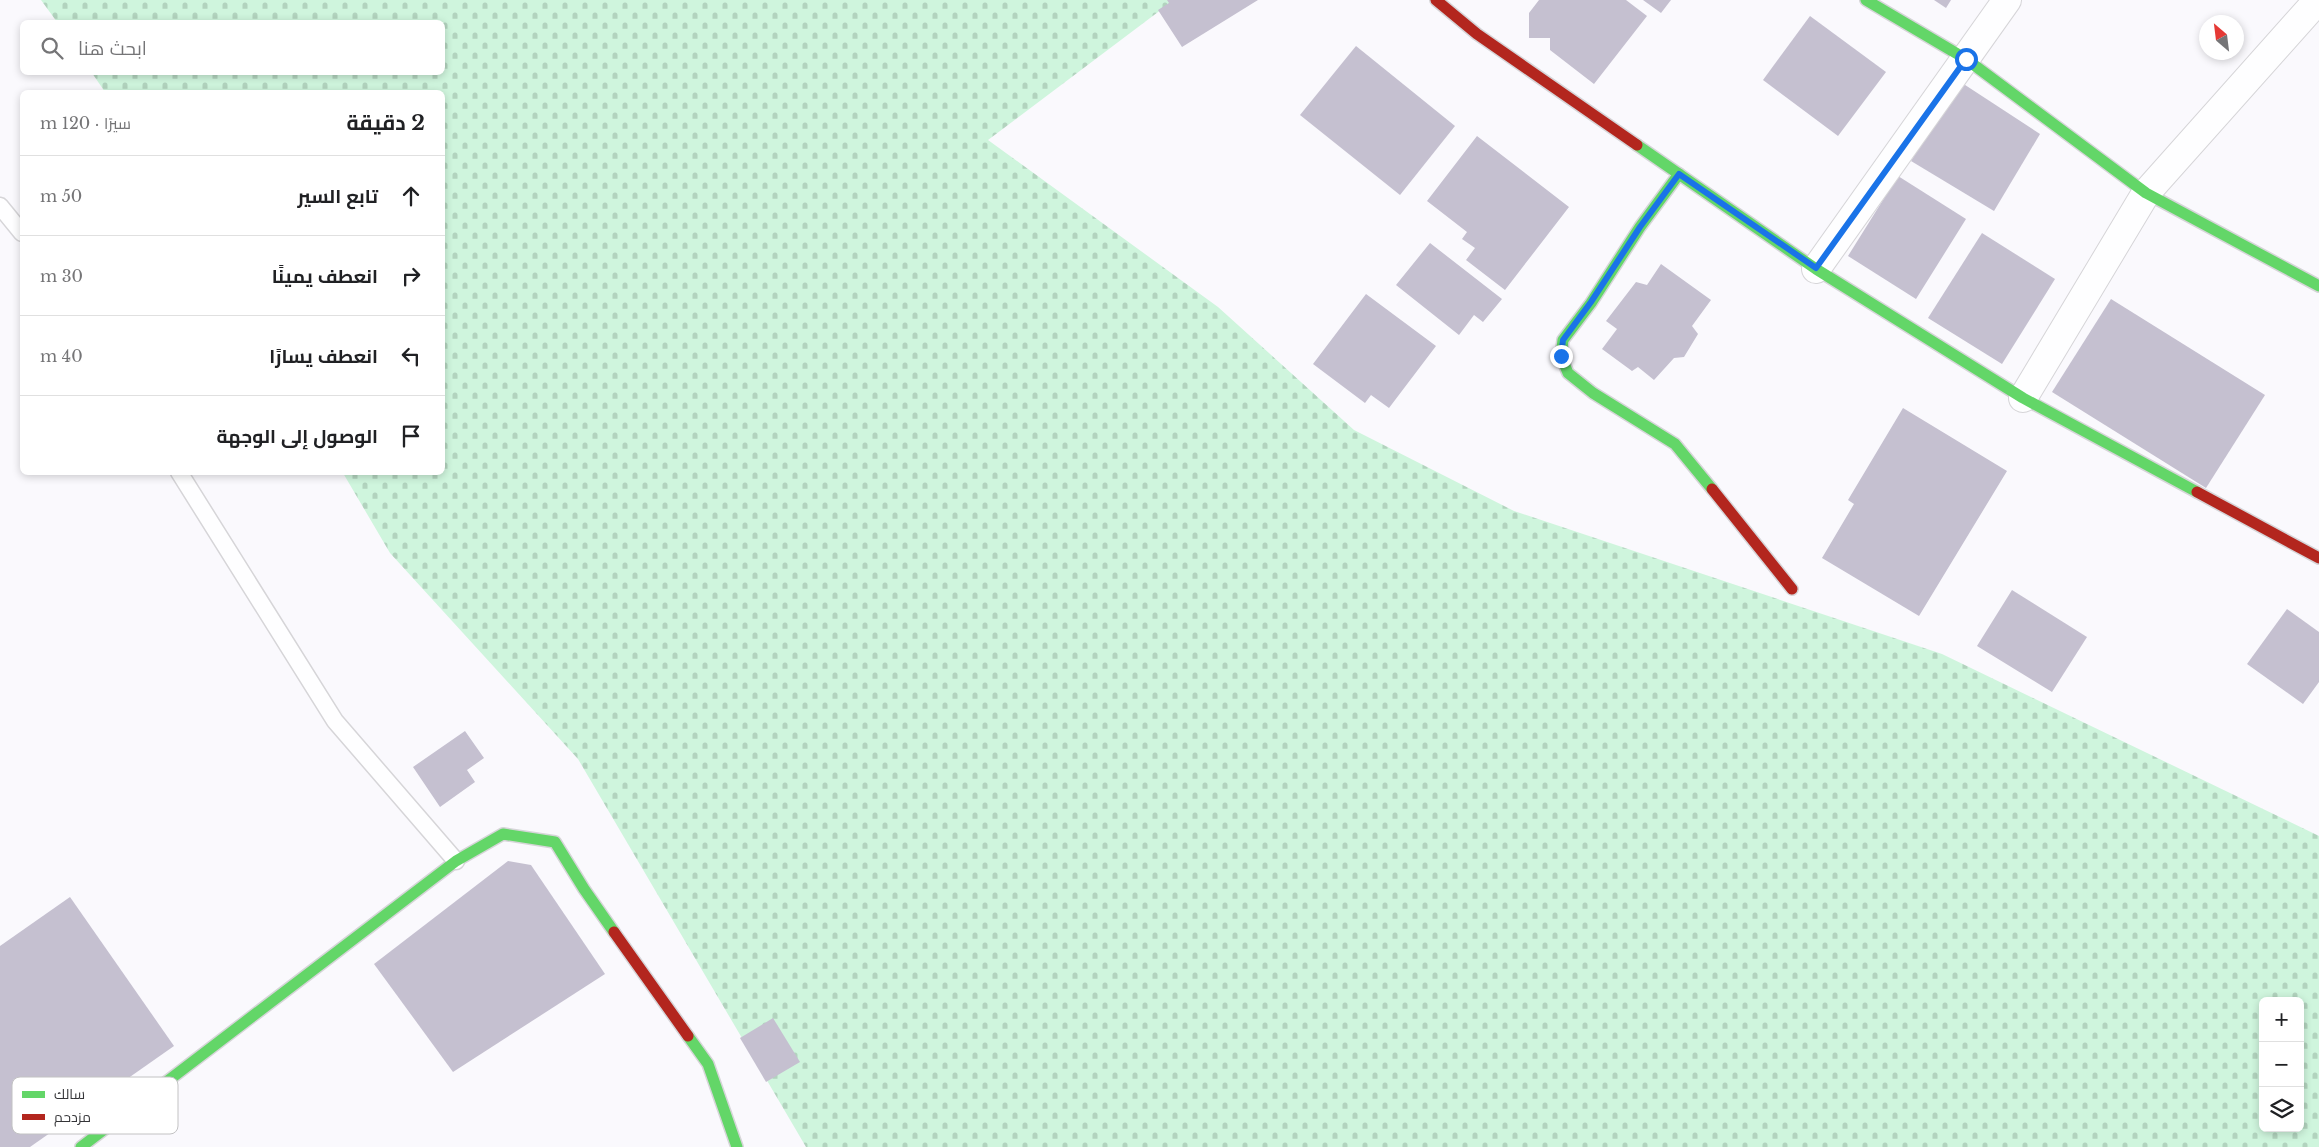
<!DOCTYPE html>
<html lang="ar">
<meta charset="utf-8">
<style>
:root{--surface:#fff;--page:#f6f6f6;--text:#202124;--muted:#757577;--line:#e0e0e0}
body{margin:0;font-family:"Libre Baskerville",Cairo,serif;background:var(--page);color:var(--text);direction:rtl}
.controls{position:absolute;right:15px;bottom:15px;display:grid;overflow:hidden;border-radius:8px;box-shadow:0 2px 8px #0003}
.controls button{width:45px;height:45px;display:grid;place-items:center;padding:0;border:0;border-bottom:1px solid var(--line);background:var(--surface);color:var(--text);font:25px sans-serif}
.compass{position:absolute;left:2199px;top:15px;width:45px;height:45px;border-radius:50%;background:var(--surface);box-shadow:0 2px 8px #0003;rotate:332deg}
.stop{position:absolute;width:15px;height:15px;margin:-11px;border:4px solid #1a73e8;border-radius:50%;background:#fff}
.stop.end{background:#1a73e8;border-color:#fff;box-shadow:0 1px 5px #0008}
.list{margin:0;padding:0;list-style:none}
h2{display:flex;justify-content:space-between;align-items:center;height:65px;margin:0;padding:0 20px;font-size:21px}
h2 small{font-size:16px;font-weight:400;color:var(--muted)}
.list li{display:grid;grid-template-columns:32px 1fr auto;gap:15px;align-items:center;box-sizing:border-box;height:80px;padding:0 20px;border-top:1px solid var(--line)}
.list b{display:block;font-size:19px;white-space:nowrap}
.list em{font-size:16px;font-style:normal;color:var(--muted)}
.icon{flex:none;width:28px;height:28px;fill:none;stroke:currentColor;stroke-width:2;stroke-linecap:round;stroke-linejoin:round}
.map{position:relative;flex:none;width:2319px;height:1147px;overflow:hidden;direction:ltr}
.search{position:absolute;background:var(--surface);box-shadow:0 2px 8px #0003;left:20px;top:20px;width:425px;height:55px;display:flex;align-items:center;gap:12px;box-sizing:border-box;padding:0 18px;border-radius:8px;color:var(--muted);font-size:19px}
.panel{position:absolute;background:var(--surface);box-shadow:0 2px 8px #0003;left:20px;top:90px;width:425px;height:385px;border-radius:8px;direction:rtl}
.map>svg:first-child{display:block}
</style>
<div class="map">
<svg width="2319" height="1147" viewBox="0 0 2319 1147">
<defs>
<pattern id="cemetery-stones" width="16" height="16" patternUnits="userSpaceOnUse" patternTransform="scale(1.25)"><rect width="16" height="16" fill="#cff5dd"/><path d="M2 7V4a2 2 0 0 1 4 0v3zM10 15v-3a2 2 0 0 1 4 0v3z" fill="#b2d3be"/></pattern>
</defs>
<rect width="100%" height="100%" fill="#faf9fd"/>
<path fill="url(#cemetery-stones)" fill-rule="evenodd" d="M41,0H1174L988,140L1218,307L1354,430L1514,511L1942,654L2319,836V1147H806L578,759L390,553L343,473L442,472V92H105L92,73L442,72V22H57ZM2263,1001H2300V1128H2263Z"/>
<g fill="#c5c0d0">
<polygon points="1167,0 1258,0 1182,47 1158,10 1169,3"/>
<polygon points="1539,0 1626,0 1647,16 1594,84 1550,50 1550,38 1529,38 1529,13"/>
<polygon points="1643,0 1671,0 1661,13"/>
<polygon points="1934,0 1951,0 1946,8"/>
<polygon points="1810,16 1886,72 1838,136 1763,80"/>
<polygon points="1356,46 1455,126 1400,195 1300,115"/>
<polygon points="1959,81 2040,134 1994,211 1911,161"/>
<polygon points="1477,136 1569,207 1505,290 1466,260 1475,248 1462,239 1467,232 1427,201"/>
<polygon points="1898,176 1966,219 1916,299 1848,256"/>
<polygon points="1982,233 2055,279 2002,364 1928,318"/>
<polygon points="1430,243 1502,299 1483,322 1474,315 1459,335 1396,285"/>
<polygon points="1661,264 1711,300 1692,326 1698,334 1684,357 1674,358 1654,380 1638,367 1632,371 1602,349 1617,329 1606,321 1636,282 1647,285"/>
<polygon points="1366,294 1436,346 1389,408 1371,395 1365,403 1313,364"/>
<polygon points="2111,299 2265,395 2206,488 2052,392"/>
<polygon points="1903,408 2007,471 1919,616 1822,558 1854,504 1848,500"/>
<polygon points="2012,590 2087,637 2052,692 1977,646"/>
<polygon points="2287,609 2319,632 2319,682 2303,704 2247,664"/>
<polygon points="465,731 484,758 467,770 475,782 440,807 413,767"/>
<polygon points="508,861 531,865 605,974 453,1072 374,964"/>
<polygon points="70,897 174,1046 30,1147 0,1147 0,946"/>
<polygon points="773,1018 800,1062 766,1082 740,1038"/>
</g>
<g fill="none" stroke-linecap="round" stroke-linejoin="round">
<g stroke="#d6d5d8" stroke-width="19">
<g id="lane">
<polyline points="0,206 22,233"/>
<polyline points="179,472 335,721 456,861"/>
</g>
</g>
<g stroke="#d6d5d8" stroke-width="30">
<g id="street">
<polyline points="1816,269 2007,0"/>
<polyline points="2023,398 2146,193 2318,0"/>
</g>
</g>
<g stroke="#d6d5d8" stroke-width="14">
<g id="fast">
<polyline points="1866,0 1966,59 2146,193 2319,286"/>
<polyline points="1637,145 1816,269 2023,398 2197,492"/>
<polyline points="1679,174 1640,227 1591,303 1563,340 1561,356 1568,373 1593,393 1675,444 1712,489"/>
<polyline points="688,1036 708,1064 737,1147"/>
<polyline points="81,1147 456,861 503,834 555,842 584,889 614,932"/>
</g>
</g>
<g stroke="#d6d5d8" stroke-width="14">
<g id="jam">
<polyline points="1436,0 1477,34 1637,145"/>
<polyline points="1712,489 1792,589"/>
<polyline points="2197,492 2319,558"/>
<polyline points="614,932 688,1036"/>
</g>
</g>
<use href="#lane" stroke="#fefeff" stroke-width="16"/>
<use href="#street" stroke="#fefeff" stroke-width="28"/>
<use href="#fast" stroke="#63d668" stroke-width="11"/>
<use href="#jam" stroke="#b3261e" stroke-width="11"/>
</g>
<g fill="none" stroke-linecap="round" stroke-linejoin="round">
<polyline stroke="#1a73e8" stroke-width="6" points="1561,356 1563,340 1591,302 1640,227 1679,174 1816,268 1966,59"/>
</g>
<rect x="12" y="1077" width="166" height="57" rx="8" fill="#fff" stroke="#c2c2c3" stroke-width="1"/>
<rect x="22" y="1091" width="23" height="7" fill="#63d668"/>
<rect x="22" y="1114" width="23" height="6" fill="#b3261e"/>
<g font-size="14" fill="#353538">
<text x="54" y="1099">سالك</text>
<text x="54" y="1122">مزدحم</text>
</g>
</svg>
<div class="controls">
<button>+</button>
<button>−</button>
<button><svg class="icon" aria-label="layers" viewBox="0 0 24 24"><path d="M12 4l9 5-9 5-9-5zM3 14l9 5 9-5"/></svg></button>
</div>
<svg class="compass" viewBox="-18 -18 36 36"><path d="M0-13l5 13h-10z" fill="#e53935"/><path d="M0 13l5-13h-10z" fill="#757577"/></svg>
<div class="stop" style="left:1966px;top:59px"></div>
<div class="stop end" style="left:1561px;top:356px"></div>
<div class="search"><svg class="icon" aria-label="search" viewBox="0 0 24 24"><circle cx="10" cy="10" r="6"/><path d="M15 15l6 6"/></svg>ابحث هنا</div>
<section class="panel">
<h2>2 دقيقة<small>سيرًا · 120 m</small></h2>
<ul class="list">
<li><svg class="icon" aria-label="ahead" viewBox="0 0 24 24"><path d="M12 20V5M6 11l6-6 6 6"/></svg><div><b>تابع السير</b></div><em>50 m</em></li>
<li><svg class="icon" aria-label="right" viewBox="0 0 24 24"><path d="M7 20v-9h11M14 6l5 5-5 5"/></svg><div><b>انعطف يمينًا</b></div><em>30 m</em></li>
<li><svg class="icon" aria-label="left" viewBox="0 0 24 24"><path d="M17 20v-9H6M10 6l-5 5 5 5"/></svg><div><b>انعطف يسارًا</b></div><em>40 m</em></li>
<li><svg class="icon" aria-label="arrive" viewBox="0 0 24 24"><path d="M6 21V4h12l-3 4 3 4H6"/></svg><div><b>الوصول إلى الوجهة</b></div></li>
</ul>
</section>
</div>
